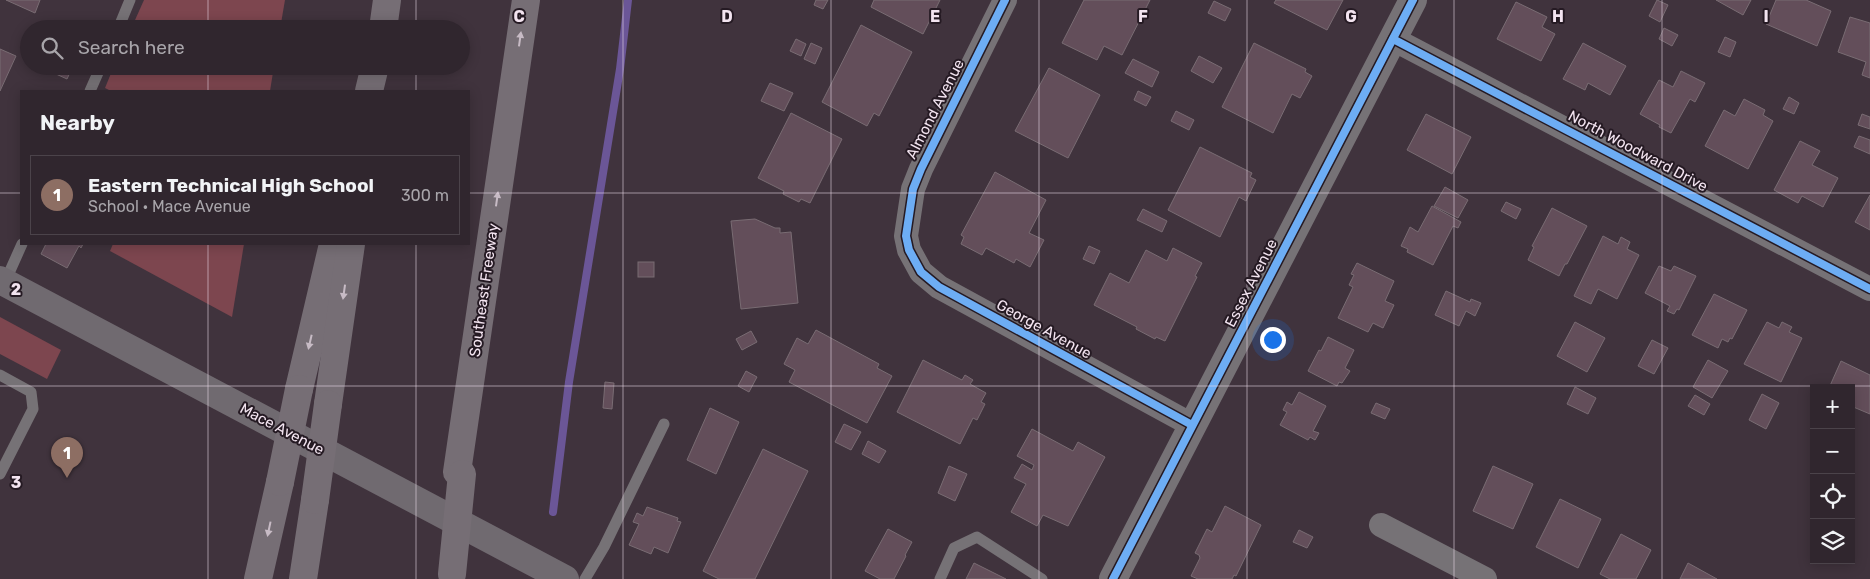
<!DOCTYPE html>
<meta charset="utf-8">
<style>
:root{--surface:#30262e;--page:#382e36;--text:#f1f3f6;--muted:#a8a5aa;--line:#4b434a;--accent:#d93025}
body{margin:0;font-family:Rubik,sans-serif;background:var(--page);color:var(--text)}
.controls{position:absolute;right:15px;bottom:15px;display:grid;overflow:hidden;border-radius:0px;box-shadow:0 2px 12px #0003}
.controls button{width:45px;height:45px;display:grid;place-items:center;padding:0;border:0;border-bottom:1px solid var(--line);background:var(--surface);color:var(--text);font:25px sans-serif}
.you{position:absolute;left:1272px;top:339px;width:18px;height:18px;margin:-12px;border:4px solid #fff;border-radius:50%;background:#1a73e8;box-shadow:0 0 0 8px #1a73e833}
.badge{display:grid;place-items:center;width:32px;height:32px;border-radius:50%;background:var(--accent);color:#fff;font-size:16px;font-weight:700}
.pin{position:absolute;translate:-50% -41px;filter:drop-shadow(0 1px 2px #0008)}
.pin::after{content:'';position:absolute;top:26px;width:18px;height:15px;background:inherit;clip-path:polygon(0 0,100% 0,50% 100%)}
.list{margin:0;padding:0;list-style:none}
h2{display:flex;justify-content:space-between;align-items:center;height:65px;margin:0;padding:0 20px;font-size:21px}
h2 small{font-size:16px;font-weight:400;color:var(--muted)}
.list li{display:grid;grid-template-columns:32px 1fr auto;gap:15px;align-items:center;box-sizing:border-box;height:80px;margin:0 10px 10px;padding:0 10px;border:1px solid var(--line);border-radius:0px}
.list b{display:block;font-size:19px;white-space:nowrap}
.list p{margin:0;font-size:16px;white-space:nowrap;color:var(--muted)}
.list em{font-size:16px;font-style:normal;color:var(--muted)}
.icon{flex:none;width:28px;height:28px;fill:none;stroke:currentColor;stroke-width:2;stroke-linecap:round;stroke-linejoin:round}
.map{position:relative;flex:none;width:1870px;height:579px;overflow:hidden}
.search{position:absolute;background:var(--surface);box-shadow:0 2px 12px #0003;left:20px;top:20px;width:450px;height:55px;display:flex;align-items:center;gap:12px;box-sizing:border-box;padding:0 18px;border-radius:28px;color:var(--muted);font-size:19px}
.panel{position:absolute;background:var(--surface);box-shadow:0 2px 12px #0003;left:20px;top:90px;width:450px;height:155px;border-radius:0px}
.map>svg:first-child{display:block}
</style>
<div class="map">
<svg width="1870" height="579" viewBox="0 0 1870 579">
<rect width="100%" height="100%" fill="#40333d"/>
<g fill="#7d464f">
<polygon points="144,0 285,0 280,29 131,29"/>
<polygon points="114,66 274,66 270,91 111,91 105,88"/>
<polygon points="113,244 244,244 232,317 110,251"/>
<polygon points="0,317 61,350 47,379 0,354"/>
</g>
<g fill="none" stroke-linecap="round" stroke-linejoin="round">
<polyline stroke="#6b5697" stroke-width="8" points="553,512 569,382 620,69 628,0"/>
</g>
<g fill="#634e5a" stroke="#796c73">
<polygon points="6,0 40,0 35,13"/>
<polygon points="816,0 828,0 823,9 814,5"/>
<polygon points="874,0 940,0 923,34 871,7"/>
<polygon points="1084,0 1150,0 1122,55 1104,46 1097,60 1062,43"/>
<polygon points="1276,0 1343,0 1327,30 1274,3"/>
<polygon points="1657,0 1668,5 1660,22 1649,16"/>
<polygon points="1716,0 1751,0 1743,15"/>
<polygon points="1776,0 1806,0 1831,11 1817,46 1766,24"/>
<polygon points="1214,1 1231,9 1225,21 1208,13"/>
<polygon points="1516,2 1547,17 1542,27 1555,34 1541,61 1497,39"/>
<polygon points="1850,17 1870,23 1870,78 1862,75 1866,62 1838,52"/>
<polygon points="861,25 912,52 879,116 874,113 867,126 822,102"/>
<polygon points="1664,28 1678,35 1672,46 1659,39"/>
<polygon points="1725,37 1736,42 1730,57 1718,52"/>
<polygon points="796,39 806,44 801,56 790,51"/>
<polygon points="811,43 822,48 815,64 804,59"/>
<polygon points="1254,43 1306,69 1305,72 1312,76 1300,98 1292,94 1273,133 1222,107"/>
<polygon points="1583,43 1626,66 1610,95 1588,83 1585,90 1563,79"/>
<polygon points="0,49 16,56 0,91"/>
<polygon points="1199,56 1222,68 1213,83 1191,71"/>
<polygon points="1133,59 1159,72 1152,87 1125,73"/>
<polygon points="59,66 73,66 67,79 56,74"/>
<polygon points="1049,68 1100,95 1068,158 1015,131"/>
<polygon points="1681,71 1705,83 1695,102 1690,99 1671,133 1659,127 1660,125 1640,114 1659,80 1673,87"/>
<polygon points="770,83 793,93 784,111 761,101"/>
<polygon points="1138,91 1151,97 1146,106 1134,100"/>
<polygon points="1789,97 1799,103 1794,114 1783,109"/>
<polygon points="1744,99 1765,110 1763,115 1773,121 1748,169 1705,146 1724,110 1735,116"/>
<polygon points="1176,111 1194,120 1189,130 1171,121"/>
<polygon points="791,113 842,139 810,203 801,199 799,202 783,194 784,191 758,178"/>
<polygon points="1426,114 1471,137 1452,174 1407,150"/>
<polygon points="1862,114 1870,117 1870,129 1858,125"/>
<polygon points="1859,136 1870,140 1870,154 1854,147"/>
<polygon points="1800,141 1820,151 1812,165 1838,178 1823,207 1802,196 1798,203 1774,190"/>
<polygon points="1200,147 1252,173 1250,177 1256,180 1246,201 1239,197 1220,237 1168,210"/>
<polygon points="995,172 1046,200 1029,233 1044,240 1030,267 1016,259 1014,263 986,248 982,255 961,244 964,237 961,235"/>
<polygon points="1445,187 1468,200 1458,218 1434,206"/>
<polygon points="1870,195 1870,230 1855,222"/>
<polygon points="1506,202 1521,209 1516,219 1501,211"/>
<polygon points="1432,206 1461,222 1458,228 1453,226 1433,265 1407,252 1408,249 1401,246 1410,227 1418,232"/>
<polygon points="1552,208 1587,226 1567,264 1565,264 1559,276 1528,260 1534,247 1532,246"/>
<polygon points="1143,209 1167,221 1162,232 1137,220"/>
<polygon points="755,219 775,228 780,228 780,233 791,232 798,303 741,309 731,221"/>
<polygon points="1603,236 1618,244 1621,237 1630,242 1627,249 1639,255 1617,299 1598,289 1591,304 1574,296"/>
<polygon points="46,244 83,244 81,248 79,246 67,268 41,254"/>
<polygon points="1089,246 1100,251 1094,264 1083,259"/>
<polygon points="1173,248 1202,263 1195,276 1197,277 1165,341 1156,337 1155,339 1136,329 1137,327 1094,305 1110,273 1129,283 1146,250 1167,261"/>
<rect x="638" y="262" width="16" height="15"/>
<polygon points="1357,263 1394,281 1385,301 1394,305 1383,328 1373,323 1368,332 1338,318 1353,287 1349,285 1354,275 1351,274"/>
<polygon points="1659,266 1671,271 1674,266 1696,276 1679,310 1677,309 1674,314 1667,311 1670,306 1645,293"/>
<polygon points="1446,291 1470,302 1471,299 1481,303 1475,316 1466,311 1459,326 1435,315"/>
<polygon points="1714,294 1747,310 1732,339 1730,338 1728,342 1722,339 1718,348 1692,335"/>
<polygon points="1575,322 1605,338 1587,372 1557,356"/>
<polygon points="1767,322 1779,328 1782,322 1792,327 1789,332 1802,338 1781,382 1744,364"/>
<polygon points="816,330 879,364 877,368 892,376 867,423 789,382 795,370 784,364 797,338 808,344"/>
<polygon points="751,331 757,342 742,350 736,339"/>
<polygon points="1328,337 1354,350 1345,368 1350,371 1342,383 1339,382 1337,386 1308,371 1319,350 1321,351"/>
<polygon points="1652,340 1668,348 1654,374 1638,366"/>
<polygon points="923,360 962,380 965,375 973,380 970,384 986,393 981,402 985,404 977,420 973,418 960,444 897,412"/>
<polygon points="1708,360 1728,371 1712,398 1693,387"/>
<polygon points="1841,361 1870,375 1870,414 1851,406 1851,388 1829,388"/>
<polygon points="746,371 757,377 749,392 738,386"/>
<polygon points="605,382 614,383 612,409 603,408"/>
<polygon points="1575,387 1596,398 1588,414 1567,404"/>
<polygon points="1299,392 1326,406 1313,431 1319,433 1315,440 1310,437 1308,440 1280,425 1287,412 1283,410 1287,402 1292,405"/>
<polygon points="1762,394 1779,403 1766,429 1749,420"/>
<polygon points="1695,395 1710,404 1704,415 1688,406"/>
<polygon points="1376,403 1390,409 1385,419 1371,413"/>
<polygon points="710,408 739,422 716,474 687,460"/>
<polygon points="844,424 861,432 851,450 835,442"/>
<polygon points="1032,429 1073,451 1078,442 1105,457 1068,526 1043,515 1037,526 1011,512 1026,484 1014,478 1022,464 1032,470 1034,465 1017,456"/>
<polygon points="868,441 886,451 879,463 862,454"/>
<polygon points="763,449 808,471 755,579 719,579 703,571"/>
<polygon points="949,466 967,474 955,501 938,493"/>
<polygon points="1493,466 1533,484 1513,529 1473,511"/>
<polygon points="1560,499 1601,519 1578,568 1536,547"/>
<polygon points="1225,506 1261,525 1236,576 1234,575 1232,579 1198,579 1191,576 1200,558 1199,555 1195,553 1207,529 1212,532"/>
<polygon points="647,507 678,518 677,521 681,522 668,553 654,547 651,554 629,545 639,524 633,522 637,513 643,516"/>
<polygon points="888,529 912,542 905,555 906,556 894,579 880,579 865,571"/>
<polygon points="1299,530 1313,537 1307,548 1293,542"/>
<polygon points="1621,534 1651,550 1636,579 1610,579 1600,574"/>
<polygon points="974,563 1006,579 966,579"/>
<polygon points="1688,563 1717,579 1680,579"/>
</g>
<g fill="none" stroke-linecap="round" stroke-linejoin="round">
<g stroke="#767276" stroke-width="11">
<polyline points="118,29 130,0"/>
<polyline points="90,91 101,66"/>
<polyline points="5,282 22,244"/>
<polyline points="0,375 31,392 33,409 0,474"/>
<polyline points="585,579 604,547 664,424"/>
<polyline points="940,579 954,548 977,537 1042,579"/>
</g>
<g stroke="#767276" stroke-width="24">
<polyline points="1005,0 921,169 913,189 906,236 909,250 921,272 939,287 1192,425"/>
<polyline points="1393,39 1870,289"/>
<polyline points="1381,525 1485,579"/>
</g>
<polyline stroke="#767276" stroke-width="28" points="1113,579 1413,0"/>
<polyline stroke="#706a70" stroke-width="28" points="0,280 565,579"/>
<g stroke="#766e75" stroke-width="28">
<polyline points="383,29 387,0"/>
<polyline points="369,91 375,66"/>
<polyline points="299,389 333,244"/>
<polyline points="328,404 351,244"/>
<polyline points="457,472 526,0"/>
<polyline points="258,579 280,482"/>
<polyline points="303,579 315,500"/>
</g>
<g stroke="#766e75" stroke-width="28">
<polyline points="280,482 299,389"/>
<polyline points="315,500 328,404"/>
<polyline points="452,574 462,474"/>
</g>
<g stroke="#251a23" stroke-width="11">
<g id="cycleway">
<polyline points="1005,0 921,169 913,189 906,236 909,250 921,272 939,287 1192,425"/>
<polyline points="1393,39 1870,289"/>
<polyline points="1113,579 1413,0"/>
</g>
</g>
<use href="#cycleway" stroke="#6dadf4" stroke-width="8"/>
</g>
<defs><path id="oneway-solid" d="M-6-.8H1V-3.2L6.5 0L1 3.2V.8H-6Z" transform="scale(1.25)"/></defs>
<g fill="#c7bbc5">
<use href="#oneway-solid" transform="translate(520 39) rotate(-82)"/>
<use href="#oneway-solid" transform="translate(497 199) rotate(-82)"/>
<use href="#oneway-solid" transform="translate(344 292) rotate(98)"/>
<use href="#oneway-solid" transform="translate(310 342) rotate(103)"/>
<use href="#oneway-solid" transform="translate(269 529) rotate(102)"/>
</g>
<path fill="none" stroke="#f3e4f0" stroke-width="1" stroke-opacity="0.55" d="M208,0V29M416,0V29M623,0V579M831,0V579M1039,0V579M1247,0V579M1454,0V579M1662,0V579M208,66V91M416,66V91M0,193H21M469,193H1870M208,244V579M416,244V579M0,386H1870"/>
<g text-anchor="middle" stroke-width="4" stroke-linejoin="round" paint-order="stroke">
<g font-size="15" fill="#f3e4f0" stroke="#251a23">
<text transform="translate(935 109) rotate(-63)" y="5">Almond Avenue</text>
<text transform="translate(1638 151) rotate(28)" y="5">North Woodward Drive</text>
<text transform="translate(1251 283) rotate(-63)" y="5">Essex Avenue</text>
<text transform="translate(484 290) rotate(-82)" y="5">Southeast Freeway</text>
<text transform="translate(1044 329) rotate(29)" y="5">George Avenue</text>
<text transform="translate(282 429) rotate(28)" y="5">Mace Avenue</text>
</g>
</g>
<g font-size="16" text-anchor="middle" font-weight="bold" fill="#f3e4f0" stroke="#251a23" stroke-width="4" stroke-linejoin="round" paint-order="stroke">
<text x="519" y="22">C</text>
<text x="727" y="22">D</text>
<text x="935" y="22">E</text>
<text x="1143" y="22">F</text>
<text x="1351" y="22">G</text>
<text x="1558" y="22">H</text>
<text x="1766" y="22">I</text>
<text x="16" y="295">2</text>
<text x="16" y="488">3</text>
</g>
</svg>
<div class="controls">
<button>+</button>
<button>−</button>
<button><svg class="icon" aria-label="locate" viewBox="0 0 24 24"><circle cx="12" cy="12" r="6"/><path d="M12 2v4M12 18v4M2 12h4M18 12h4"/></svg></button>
<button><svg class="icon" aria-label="layers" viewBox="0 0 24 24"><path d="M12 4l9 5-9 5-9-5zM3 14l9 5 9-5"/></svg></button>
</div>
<div class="you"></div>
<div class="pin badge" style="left:67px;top:478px;background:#8d6e63">1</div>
<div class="search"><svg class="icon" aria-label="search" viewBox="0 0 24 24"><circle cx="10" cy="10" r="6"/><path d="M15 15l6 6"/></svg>Search here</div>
<section class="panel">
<h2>Nearby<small></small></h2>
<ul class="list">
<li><span class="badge" style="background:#8d6e63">1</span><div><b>Eastern Technical High School</b><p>School · Mace Avenue</p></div><em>300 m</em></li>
</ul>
</section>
</div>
